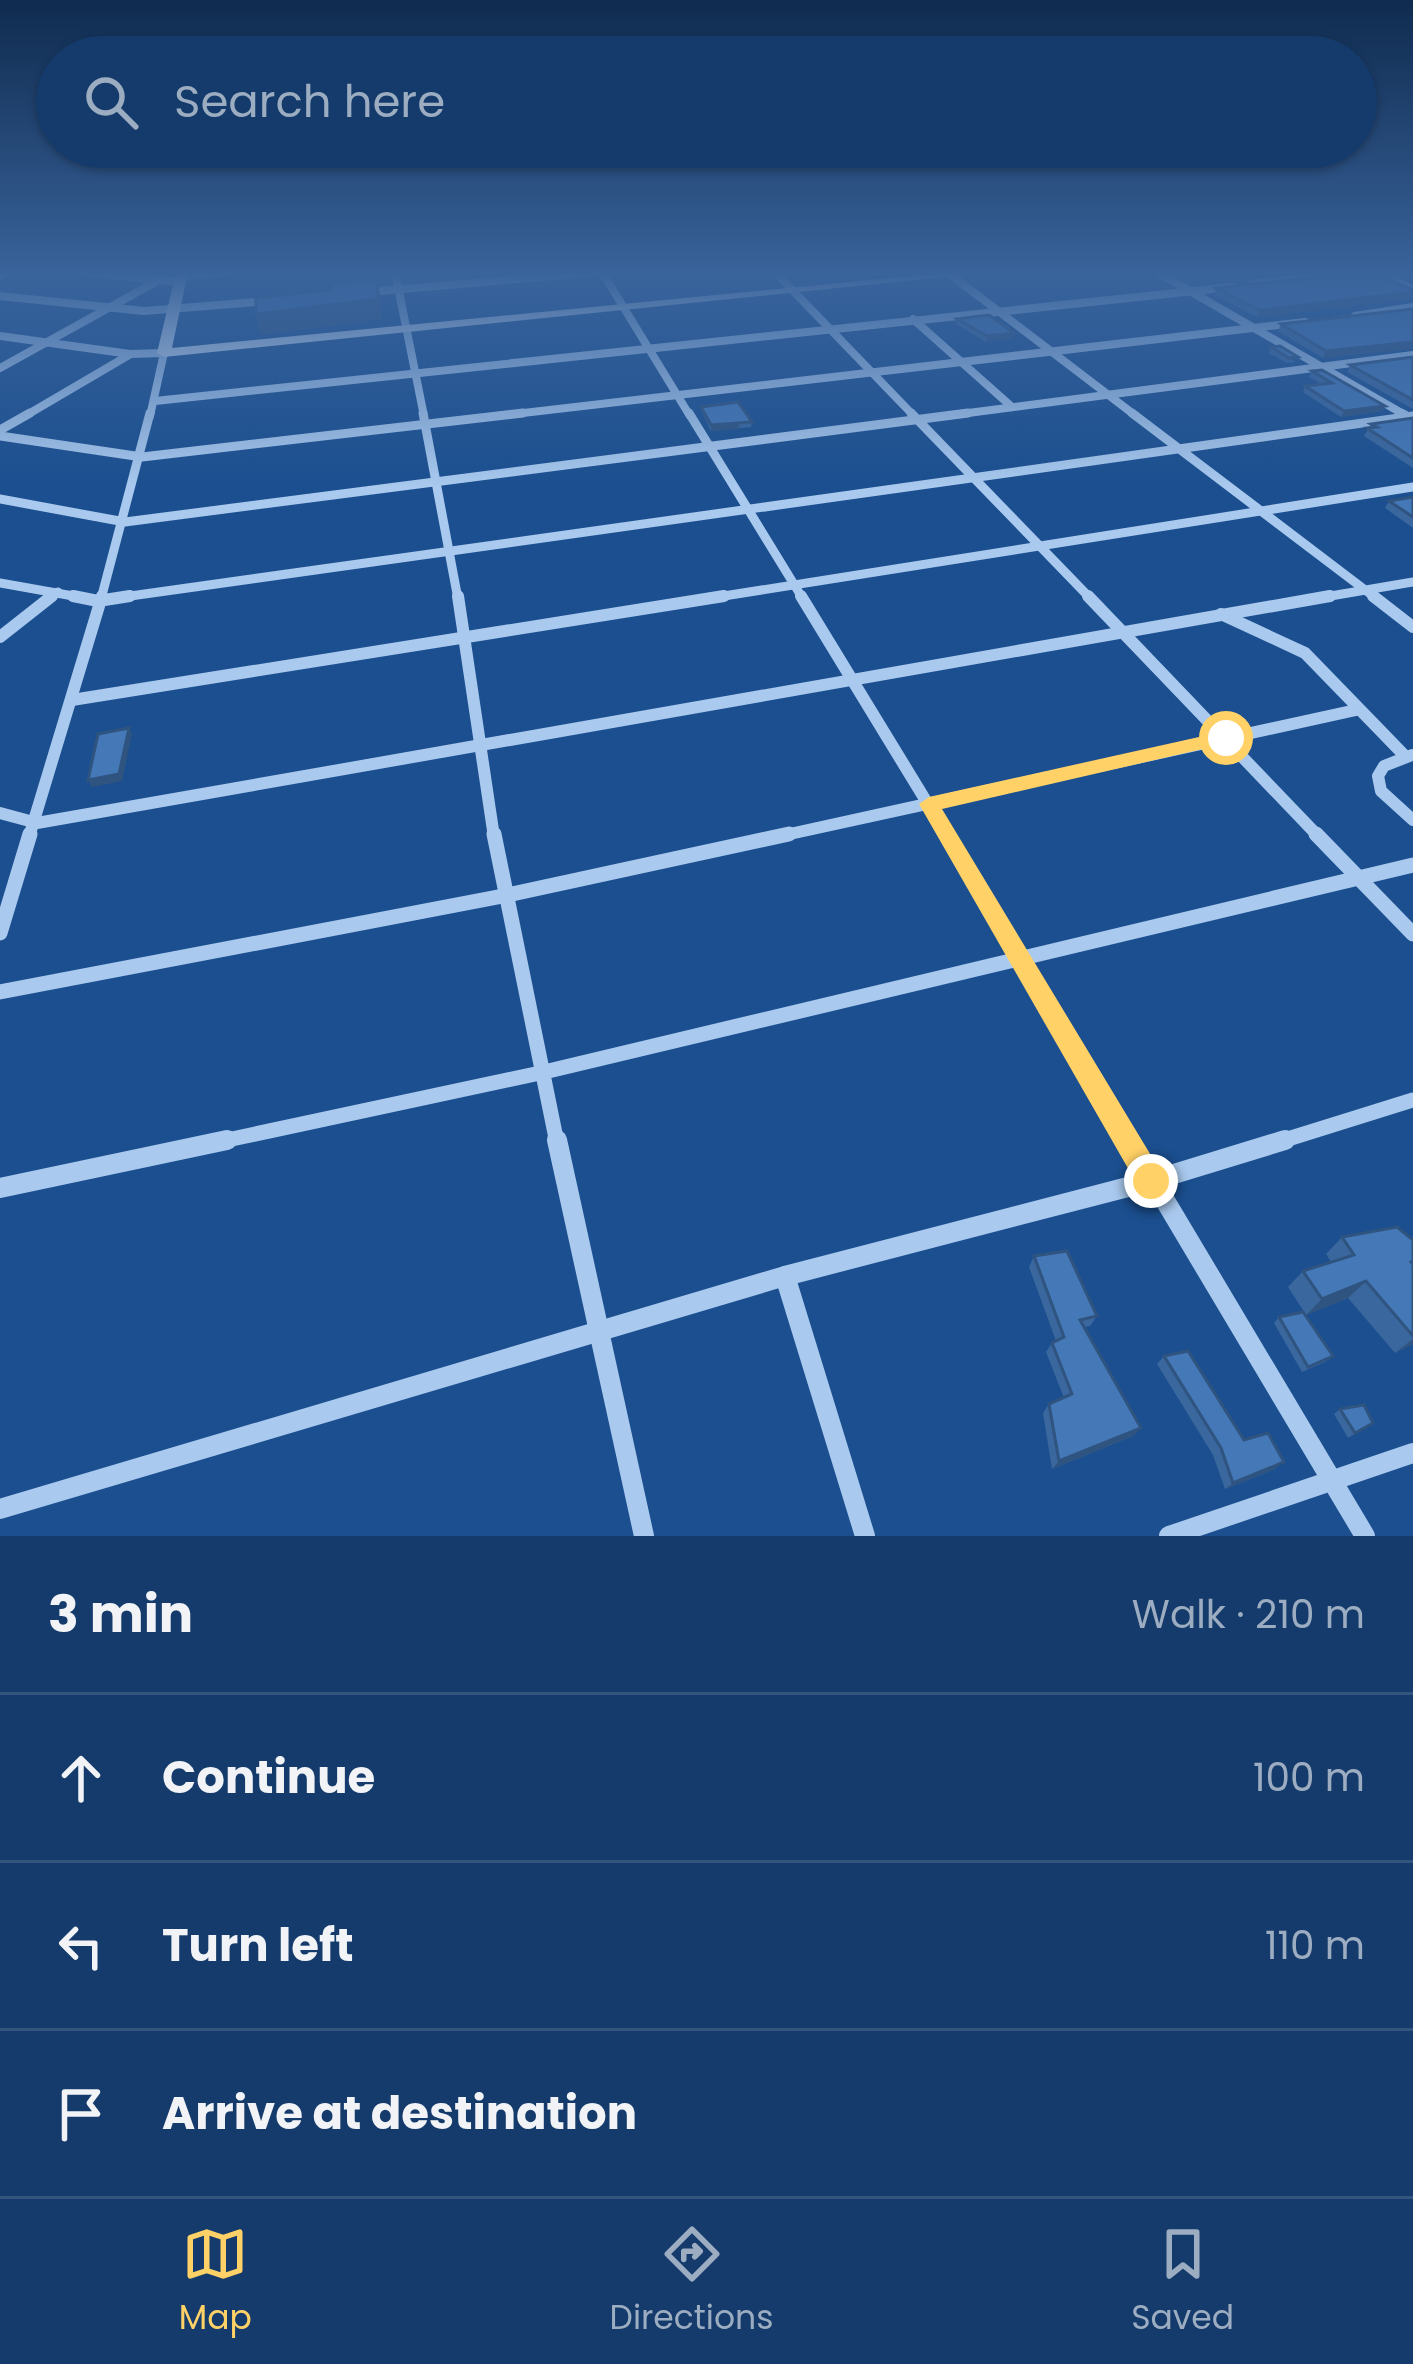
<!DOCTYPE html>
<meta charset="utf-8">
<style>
:root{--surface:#143b6b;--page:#1d4271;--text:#f1f3f6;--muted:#9dadc1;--line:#33557e;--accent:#ffd166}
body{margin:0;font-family:Poppins,sans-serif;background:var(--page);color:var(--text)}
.stop{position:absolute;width:36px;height:36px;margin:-27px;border:9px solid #ffd166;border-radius:50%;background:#fff}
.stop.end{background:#ffd166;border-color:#fff;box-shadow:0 3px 12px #0008}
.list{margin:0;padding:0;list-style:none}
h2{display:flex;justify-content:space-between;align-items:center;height:156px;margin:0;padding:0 48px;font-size:51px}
h2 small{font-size:39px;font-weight:400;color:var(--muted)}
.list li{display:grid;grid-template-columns:78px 1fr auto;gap:36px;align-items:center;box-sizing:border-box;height:168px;padding:0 48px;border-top:3px solid var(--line)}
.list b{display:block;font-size:45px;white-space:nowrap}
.list em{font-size:39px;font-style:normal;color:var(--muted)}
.icon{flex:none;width:66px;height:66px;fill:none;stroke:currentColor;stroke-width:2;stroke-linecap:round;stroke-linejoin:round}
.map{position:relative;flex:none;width:1413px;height:1536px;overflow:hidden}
.search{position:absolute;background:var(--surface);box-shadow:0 3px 9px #0004;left:36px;right:36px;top:36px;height:132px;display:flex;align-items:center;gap:30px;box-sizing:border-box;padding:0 42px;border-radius:66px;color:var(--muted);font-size:45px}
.sheet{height:660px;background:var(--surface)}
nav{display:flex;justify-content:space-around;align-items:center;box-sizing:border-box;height:168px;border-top:3px solid var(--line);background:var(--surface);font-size:33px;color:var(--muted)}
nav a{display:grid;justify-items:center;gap:6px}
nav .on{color:var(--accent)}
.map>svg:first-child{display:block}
</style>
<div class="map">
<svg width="1413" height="1536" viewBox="0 0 1413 1536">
<rect width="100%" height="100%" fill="#1b4f8f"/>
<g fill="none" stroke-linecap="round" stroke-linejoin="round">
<g stroke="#a9c9ee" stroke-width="8">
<polyline points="84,272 179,282"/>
<polyline points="395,272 424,416"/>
<polyline points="602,272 690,416"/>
<polyline points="775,272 914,416"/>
<polyline points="947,272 1136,416"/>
<polyline points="1157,272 1405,415"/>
<polyline points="1375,272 1413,289"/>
<polyline points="0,276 10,272"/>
<polyline points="180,276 229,272"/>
<polyline points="1252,284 1346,272"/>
<polyline points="367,292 599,272"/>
<polyline points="0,296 144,311 269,301"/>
<polyline points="1355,316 1413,307"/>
<polyline points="913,319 1012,407"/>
<polyline points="0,336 130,354 164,353 150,416"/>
<polyline points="0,368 159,280"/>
<polyline points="155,401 1232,287"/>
<polyline points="25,416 129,355"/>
<polyline points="497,416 1305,322"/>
<polyline points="945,416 1413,355"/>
</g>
<g stroke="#a9c9ee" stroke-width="9">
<polyline points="423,413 458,599"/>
<polyline points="689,413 803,599"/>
<polyline points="911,413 1091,599"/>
<polyline points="1132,413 1377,599"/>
<polyline points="1401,413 1405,415"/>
<polyline points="0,430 30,413"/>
<polyline points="0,436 142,457 523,413"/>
<polyline points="0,499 125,522 968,413"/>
<polyline points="0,583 90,599"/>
<polyline points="48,599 58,592"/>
<polyline points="101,599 150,413"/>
<polyline points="109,599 1413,416"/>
<polyline points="705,599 1413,487"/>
<polyline points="1313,599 1413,582"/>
</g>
<g stroke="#a9c9ee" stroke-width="12">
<polyline points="73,596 98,601 130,596"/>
<polyline points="458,596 494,837"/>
<polyline points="801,596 948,837"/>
<polyline points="1088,596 1319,837"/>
<polyline points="1373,596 1413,627"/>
<polyline points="1221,614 1305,653 1405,756"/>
<polyline points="0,637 52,596"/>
<polyline points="72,700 724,596"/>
<polyline points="1412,755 1384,766 1378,776 1381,791 1413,820"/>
<polyline points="0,813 37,823 1330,596"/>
<polyline points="29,837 102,596"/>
<polyline points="776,837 1356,710"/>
</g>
<g stroke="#a9c9ee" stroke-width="15">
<polyline points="494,834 557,1143"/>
<polyline points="947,834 1131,1143"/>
<polyline points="1316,834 1413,934"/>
<polyline points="0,933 30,834"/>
<polyline points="0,992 503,896 789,834"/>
<polyline points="213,1143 540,1073 1413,865"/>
<polyline points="1275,1143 1413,1100"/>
</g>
<g stroke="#a9c9ee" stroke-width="20">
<polyline points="557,1140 644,1536"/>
<polyline points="1129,1140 1365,1536"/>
<polyline points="0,1188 227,1140"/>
<polyline points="785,1276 865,1536"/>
<polyline points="0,1509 785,1276 1151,1181 1285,1140"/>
<polyline points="1169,1536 1413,1453"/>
</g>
<polygon fill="#d6e6fa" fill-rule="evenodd" points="176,272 188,272 172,348 952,272 993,272 164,357 157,353"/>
</g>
<g fill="#3a679d">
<polygon points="1183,272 1271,272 1190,281 1182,276"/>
<polygon points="1395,272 1413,272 1413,280"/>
<polygon points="1349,274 1413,290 1413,299 1257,317 1214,295 1216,288"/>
<polygon points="1413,309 1323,358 1278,331 1281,324"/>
<polygon points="957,319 1014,333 1013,338 986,342 956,324"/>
<polygon points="1271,347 1296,362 1287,363 1269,353"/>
<polygon points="1413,357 1413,409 1347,372 1350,365"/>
<polygon points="1312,371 1385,406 1382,411 1341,417 1303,392 1305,386 1322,384 1309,377"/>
<polygon points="701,407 752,422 751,427 711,431 702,412"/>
<polygon points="1413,418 1413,468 1364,436 1371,424"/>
<polygon points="1413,497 1413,528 1385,508 1389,501"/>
<polygon points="1342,1237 1413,1240 1413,1344 1395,1353 1348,1298 1306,1315 1288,1287 1303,1271 1331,1262 1326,1254"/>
<polygon points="1034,1256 1097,1316 1090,1326 1084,1327 1133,1436 1052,1469 1043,1413 1049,1404 1064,1398 1046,1352 1052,1343 1056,1341 1029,1267"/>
<polygon points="1279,1317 1327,1361 1302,1372 1274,1323"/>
<polygon points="1164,1356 1244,1440 1275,1469 1225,1489 1213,1455 1157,1364"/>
<polygon points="1340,1409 1367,1427 1348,1438 1334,1414"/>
</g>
<g fill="#305480">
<polygon points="1214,272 1271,272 1190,281 1192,274"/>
<polygon points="377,280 381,299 382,319 261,335 256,314"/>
<polygon points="1413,292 1412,299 1257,317 1260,310"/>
<polygon points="1014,333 1013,338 986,342 987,336"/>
<polygon points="1413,342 1413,349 1323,358 1326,351"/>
<polygon points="1385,406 1382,411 1341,417 1344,411"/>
<polygon points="739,423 739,429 711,431 711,425"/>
<polygon points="129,728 132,734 122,781 92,787 88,780"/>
<polygon points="1366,1281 1348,1298 1306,1315 1322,1299"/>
<polygon points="1413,1339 1413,1344 1395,1353"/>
<polygon points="1141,1428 1133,1436 1052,1469 1059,1461"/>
<polygon points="1284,1462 1275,1469 1225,1489 1233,1483"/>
</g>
<g fill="#4478b7" stroke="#305480" stroke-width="3">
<polygon points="1350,272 1373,272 1413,290 1413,292 1260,310 1216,288 1349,274"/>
<polygon points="377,280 378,299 256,314 256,298 331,290 332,284"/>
<polygon points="1413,309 1413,342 1326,351 1281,324"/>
<polygon points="989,315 1014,333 987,336 957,319"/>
<polygon points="1280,346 1298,357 1289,358 1271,347"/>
<polygon points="1413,357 1413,400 1350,365"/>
<polygon points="1322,370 1385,406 1344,411 1305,386 1332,383 1312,371"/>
<polygon points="738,402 752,422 711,425 701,407"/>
<polygon points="1413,418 1413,458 1367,428 1377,427 1371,424"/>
<polygon points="1413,497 1413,517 1389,501"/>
<polygon points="129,728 119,774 88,780 98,734"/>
<polygon points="1397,1227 1413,1240 1413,1261 1411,1262 1413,1264 1413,1336 1366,1281 1322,1299 1303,1271 1354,1255 1342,1237"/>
<polygon points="1067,1251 1097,1316 1080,1320 1141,1428 1059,1461 1049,1404 1072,1394 1052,1343 1064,1337 1034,1256"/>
<polygon points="1303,1312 1333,1356 1308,1367 1279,1317"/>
<polygon points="1188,1351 1244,1440 1268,1433 1284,1462 1233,1483 1221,1448 1164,1356"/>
<polygon points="1364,1405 1373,1423 1355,1433 1340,1409"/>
</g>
<linearGradient id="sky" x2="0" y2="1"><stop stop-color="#0f2b4f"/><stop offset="0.56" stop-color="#39639b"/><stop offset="1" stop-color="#39639b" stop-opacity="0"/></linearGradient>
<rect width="1413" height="487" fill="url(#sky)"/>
<polygon fill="#ffd166" points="1226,731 1233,733 1233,742 942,809 1161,1172 1161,1191 1151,1194 1141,1191 919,804 929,797"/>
</svg>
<div class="stop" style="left:1226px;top:738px"></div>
<div class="stop end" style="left:1151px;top:1181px"></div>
<div class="search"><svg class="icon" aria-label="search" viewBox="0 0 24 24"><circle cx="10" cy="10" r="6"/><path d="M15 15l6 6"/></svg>Search here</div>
</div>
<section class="sheet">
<h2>3 min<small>Walk · 210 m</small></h2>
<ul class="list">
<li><svg class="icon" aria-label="ahead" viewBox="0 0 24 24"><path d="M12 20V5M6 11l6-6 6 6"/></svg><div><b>Continue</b></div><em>100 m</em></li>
<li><svg class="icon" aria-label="left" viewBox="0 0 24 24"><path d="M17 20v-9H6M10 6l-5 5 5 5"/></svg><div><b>Turn left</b></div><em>110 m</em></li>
<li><svg class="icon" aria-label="arrive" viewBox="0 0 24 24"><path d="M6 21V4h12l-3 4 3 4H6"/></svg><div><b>Arrive at destination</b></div></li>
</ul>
</section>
<nav>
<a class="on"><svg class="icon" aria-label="map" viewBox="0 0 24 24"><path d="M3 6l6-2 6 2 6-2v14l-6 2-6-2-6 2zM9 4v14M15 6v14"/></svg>Map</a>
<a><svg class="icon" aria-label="directions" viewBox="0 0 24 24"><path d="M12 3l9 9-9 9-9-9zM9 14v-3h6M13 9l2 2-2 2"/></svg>Directions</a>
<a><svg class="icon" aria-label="saved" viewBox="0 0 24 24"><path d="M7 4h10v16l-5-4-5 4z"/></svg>Saved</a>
</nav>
